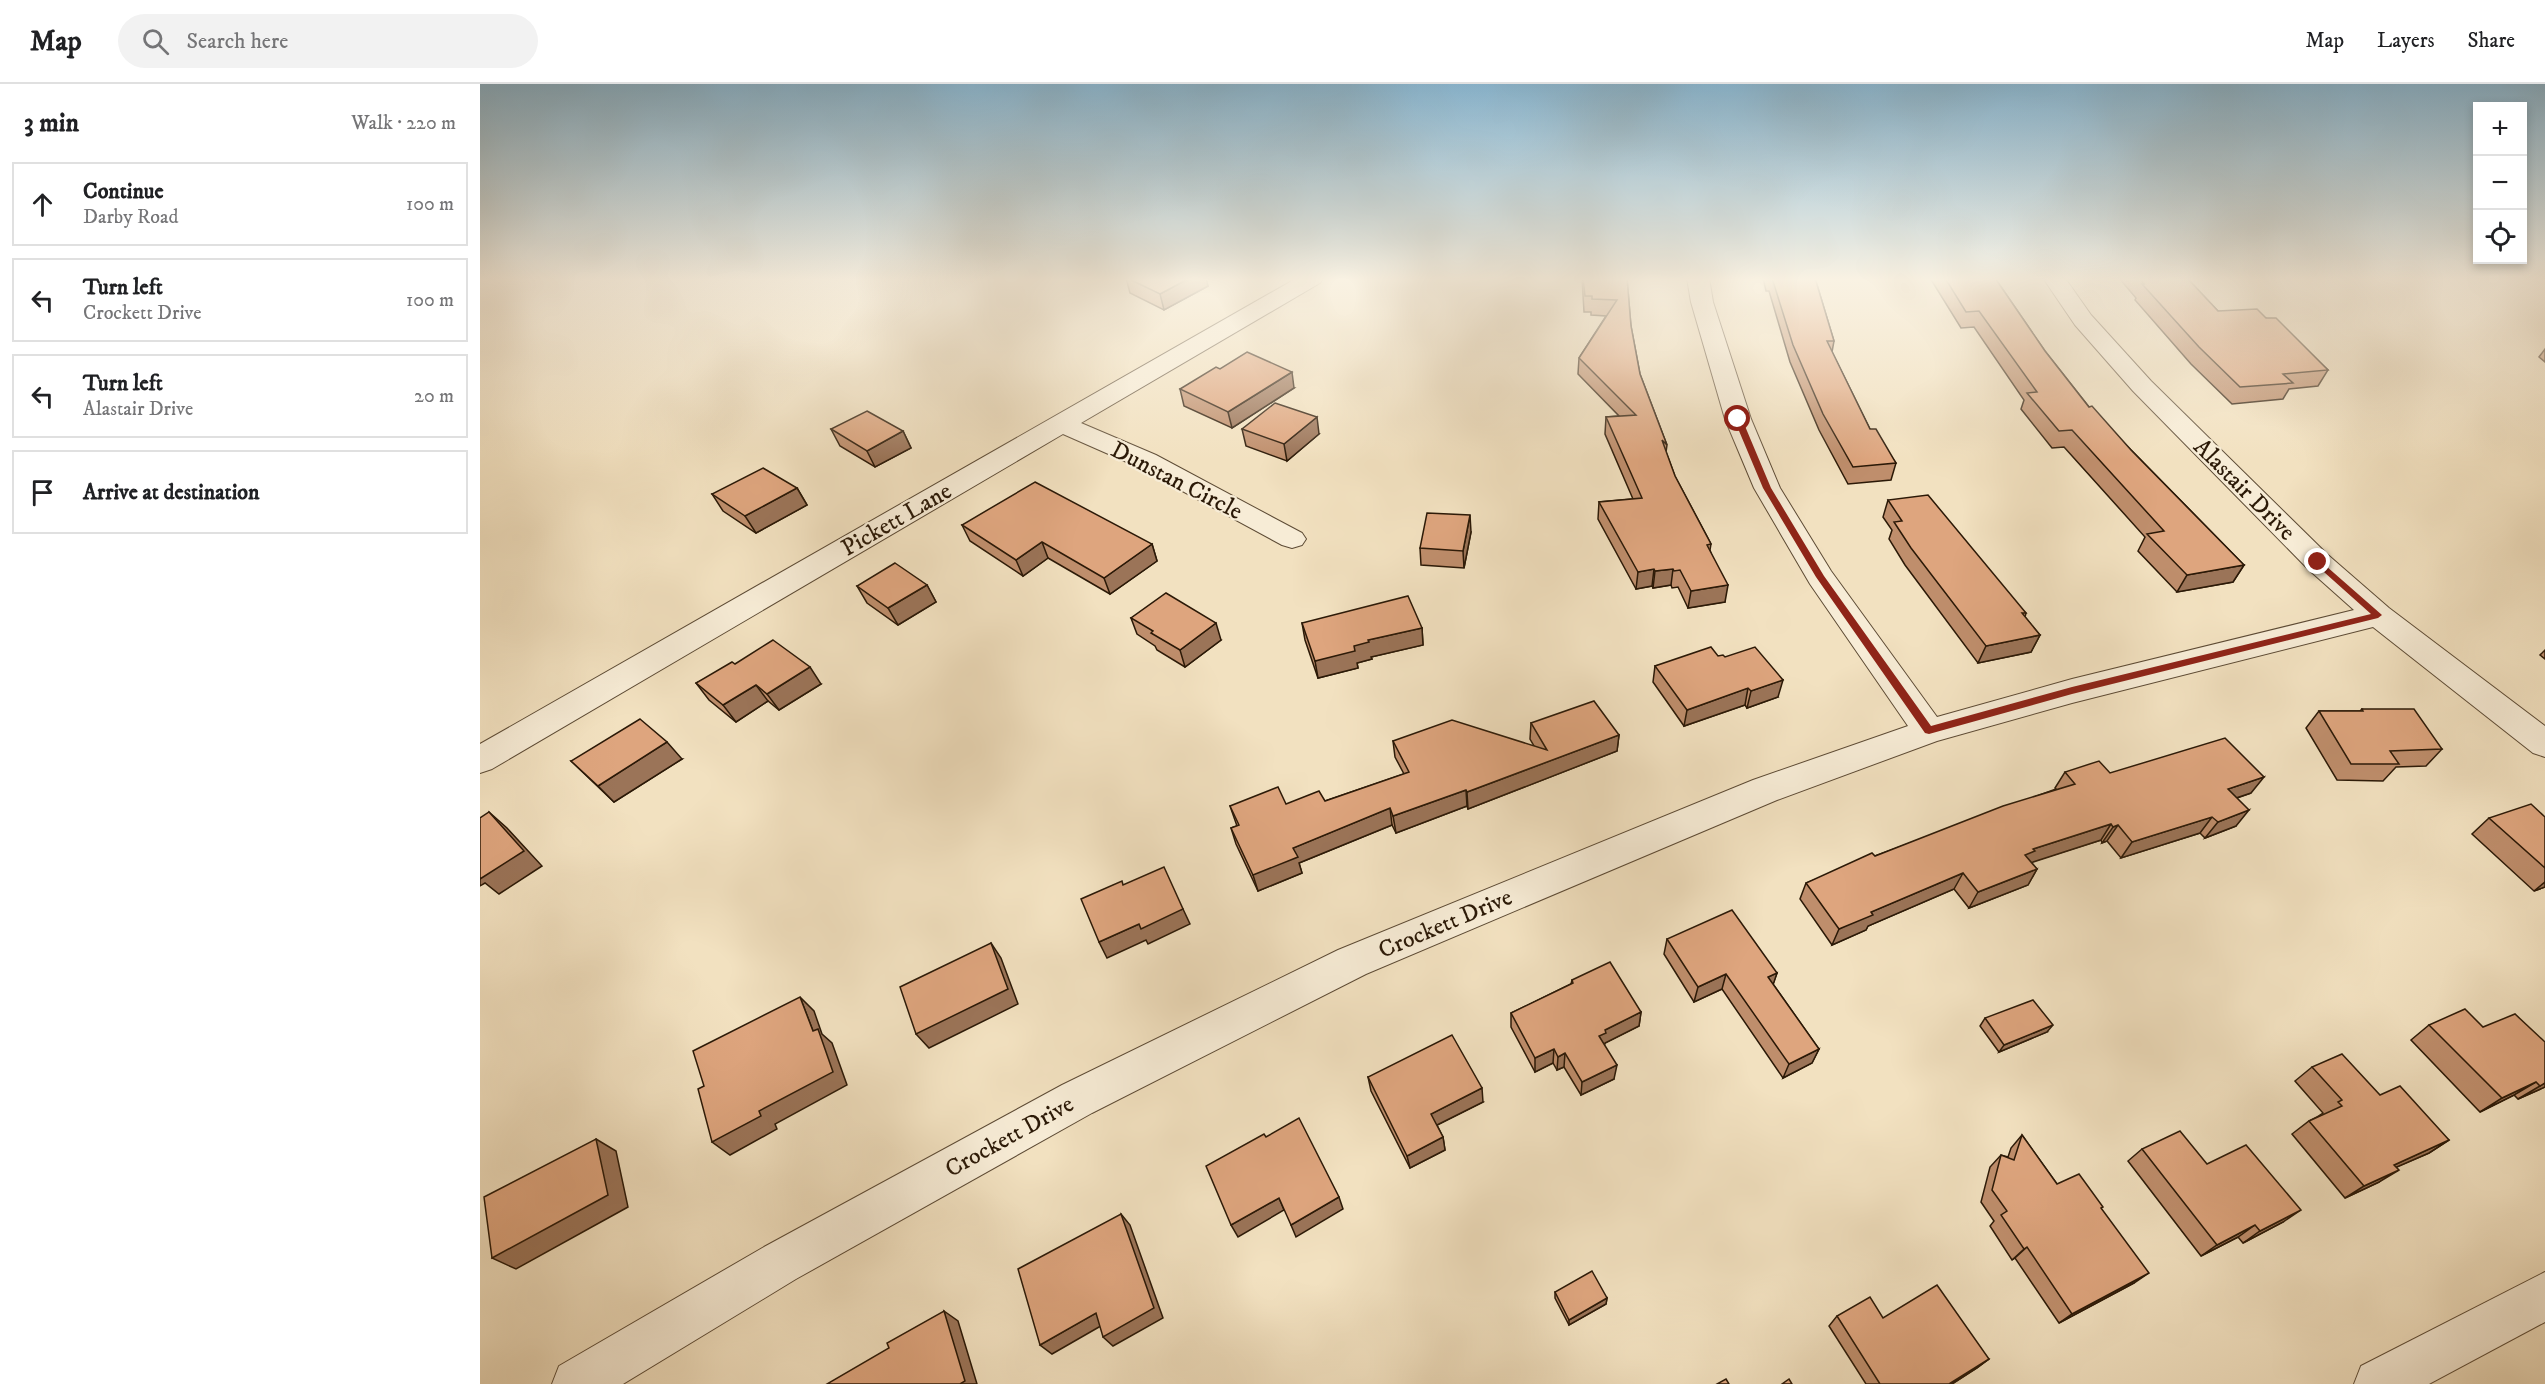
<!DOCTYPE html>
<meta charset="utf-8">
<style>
:root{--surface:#fff;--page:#f2f2f2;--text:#202124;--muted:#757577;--line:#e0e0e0}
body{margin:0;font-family:"IM FELL DW Pica",serif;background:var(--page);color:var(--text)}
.controls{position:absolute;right:18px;top:18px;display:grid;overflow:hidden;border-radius:0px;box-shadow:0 3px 9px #0003}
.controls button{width:54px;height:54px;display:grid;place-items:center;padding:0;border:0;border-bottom:2px solid var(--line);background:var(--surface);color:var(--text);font:30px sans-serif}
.stop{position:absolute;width:18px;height:18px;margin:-14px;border:4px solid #8f2418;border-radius:50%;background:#fff}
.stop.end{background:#8f2418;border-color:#fff;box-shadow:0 2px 6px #0008}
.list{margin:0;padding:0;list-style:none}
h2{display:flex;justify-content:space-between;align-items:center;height:78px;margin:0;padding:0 24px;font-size:26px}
h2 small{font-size:20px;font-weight:400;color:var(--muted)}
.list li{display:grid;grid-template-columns:39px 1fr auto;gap:18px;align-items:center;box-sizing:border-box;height:84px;margin:0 12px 12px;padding:0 12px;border:2px solid var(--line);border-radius:0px}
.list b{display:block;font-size:22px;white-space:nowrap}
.list p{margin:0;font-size:20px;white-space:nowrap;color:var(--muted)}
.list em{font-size:20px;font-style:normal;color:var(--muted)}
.icon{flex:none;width:33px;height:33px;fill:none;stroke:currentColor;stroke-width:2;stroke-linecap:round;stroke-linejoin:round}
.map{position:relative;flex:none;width:2065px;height:1300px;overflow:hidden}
header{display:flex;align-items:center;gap:36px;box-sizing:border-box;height:84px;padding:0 30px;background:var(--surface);border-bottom:2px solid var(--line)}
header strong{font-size:28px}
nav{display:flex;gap:33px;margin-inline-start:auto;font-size:21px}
.search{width:420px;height:54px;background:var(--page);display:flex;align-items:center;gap:15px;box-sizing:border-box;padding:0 21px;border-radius:33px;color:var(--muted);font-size:22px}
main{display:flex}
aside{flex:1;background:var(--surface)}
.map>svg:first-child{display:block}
</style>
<header>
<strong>Map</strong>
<div class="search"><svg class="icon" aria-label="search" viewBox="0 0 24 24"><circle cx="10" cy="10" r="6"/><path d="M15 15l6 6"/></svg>Search here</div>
<nav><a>Map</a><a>Layers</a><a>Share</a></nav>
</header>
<main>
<aside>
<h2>3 min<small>Walk · 220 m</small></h2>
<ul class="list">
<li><svg class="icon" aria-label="ahead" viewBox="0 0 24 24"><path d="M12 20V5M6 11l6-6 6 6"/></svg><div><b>Continue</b><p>Darby Road</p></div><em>100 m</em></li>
<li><svg class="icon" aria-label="left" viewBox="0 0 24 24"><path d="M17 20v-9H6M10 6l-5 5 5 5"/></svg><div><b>Turn left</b><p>Crockett Drive</p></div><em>100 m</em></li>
<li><svg class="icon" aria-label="left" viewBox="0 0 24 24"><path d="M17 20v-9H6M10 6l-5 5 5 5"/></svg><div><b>Turn left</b><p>Alastair Drive</p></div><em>20 m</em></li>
<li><svg class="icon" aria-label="arrive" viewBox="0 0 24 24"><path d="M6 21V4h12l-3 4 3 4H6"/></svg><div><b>Arrive at destination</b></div></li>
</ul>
</aside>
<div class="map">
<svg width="2065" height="1300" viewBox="0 0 2065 1300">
<rect width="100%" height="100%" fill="#f2e1c0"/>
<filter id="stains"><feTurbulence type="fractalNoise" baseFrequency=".00333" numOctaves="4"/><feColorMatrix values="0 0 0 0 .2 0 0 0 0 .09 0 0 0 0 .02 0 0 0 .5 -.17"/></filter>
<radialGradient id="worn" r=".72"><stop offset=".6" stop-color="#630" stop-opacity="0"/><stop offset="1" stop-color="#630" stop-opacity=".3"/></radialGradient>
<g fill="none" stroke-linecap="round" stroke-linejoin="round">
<g stroke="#5d4b35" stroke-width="2">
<g id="street">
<polygon points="817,194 843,194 840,199 601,339 676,371 822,449 826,455 822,461 812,464 802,461 658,383 583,350 12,685 0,689 0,660"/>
<polygon points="1207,194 1229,194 1233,218 1271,335 1300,404 1351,487 1457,633 1592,595 1874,526 1828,485 1653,307 1595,241 1563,194 1585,194 1611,231 1671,297 1848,471 1909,524 2065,642 2065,673 2053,669 1893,543 1592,619 1457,657 1297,716 886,890 612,1029 316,1195 143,1300 72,1300 79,1282 284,1163 582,1001 858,866 1273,696 1428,642 1330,500 1274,404 1245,335 1211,218"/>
<polygon points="2065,1188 2065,1238 1949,1300 1874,1300 1881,1282"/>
</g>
</g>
<use href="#street" fill="#f7ecd6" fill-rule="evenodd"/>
</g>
<g fill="#bf8e6c" stroke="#2b1907" stroke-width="1.5">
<polygon points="646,194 726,194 728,202 684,226 650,209"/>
<polygon points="1102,194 1147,194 1151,242 1160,290 1187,361 1186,368 1195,392 1231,460 1230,466 1245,518 1208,524 1198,503 1192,504 1191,501 1173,504 1172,502 1156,505 1118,435 1119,418 1153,415 1125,350 1126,333 1139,332 1098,290 1099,274 1126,232 1111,231 1111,228 1104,228"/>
<polygon points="1283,194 1335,194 1354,257 1352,268 1390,345 1416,379 1411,396 1368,400 1339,346 1310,278 1289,207 1286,207"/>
<polygon points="1450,194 1515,194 1565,267 1609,323 1764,481 1753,498 1697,508 1658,467 1665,453 1584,363 1572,364 1541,325 1544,316 1494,243 1481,244"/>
<polygon points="1639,194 1707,194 1738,227 1786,234 1848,286 1838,302 1809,305 1803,315 1752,320 1711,280 1655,216 1656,214"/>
<polygon points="2065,265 2065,278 2059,273"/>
<polygon points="814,304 752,344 704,322 700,305"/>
<polygon points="351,345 423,347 431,364 395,383 360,362"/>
<polygon points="762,345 839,350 807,377 766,362"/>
<polygon points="317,404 327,421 276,449 243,427 232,410"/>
<polygon points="1408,416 1546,529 1545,533 1560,551 1551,568 1498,579 1425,481 1409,455 1412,446 1403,433"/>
<polygon points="482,441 672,460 677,477 630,510 568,474 543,492 490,457"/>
<polygon points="991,448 984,484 941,481 940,464"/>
<polygon points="447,501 456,518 418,541 387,519 377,502"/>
<polygon points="651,534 741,556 705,583 677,566 675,562 657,550"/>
<polygon points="822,539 942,544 943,561 891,573 892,575 877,579 878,584 838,594 825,556"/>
<polygon points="2065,566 2065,575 2060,571"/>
<polygon points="1238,572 1245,573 1298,613 1267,624 1265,621 1204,642 1173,598 1175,582"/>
<polygon points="255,580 341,600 299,626 288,617 256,638 229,616 216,599"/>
<polygon points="1882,625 1962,665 1946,682 1916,683 1903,697 1857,696 1826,644 1839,627 1880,627"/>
<polygon points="1051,639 1139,651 1137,667 988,725 987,722 916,749 912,741 819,779 822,789 778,807 756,760 751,744 757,742 750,722 806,720 845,717 924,690 915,673 913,657 1054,662 1050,655"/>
<polygon points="202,675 134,718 91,677"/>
<polygon points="1585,688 1630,689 1771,709 1757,714 1756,742 1725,754 1720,749 1641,774 1627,757 1622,759 1621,756 1551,778 1557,785 1548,801 1489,824 1474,805 1388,842 1386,846 1352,861 1320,815 1326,799 1395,772 1576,705 1575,704"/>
<polygon points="2065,733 2065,803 2054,807 1992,750 2009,734"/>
<polygon points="1187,855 1297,889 1293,900 1339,965 1332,979 1303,994 1242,905 1214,918 1184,870"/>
<polygon points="1092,896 1161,928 1159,942 1125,959 1124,961 1134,995 1101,1011 1084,983 1077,986 1073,979 1055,988 1031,943 1031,929 1091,900"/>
<polygon points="1505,934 1567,948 1519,968 1500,942"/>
<polygon points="1949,941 2003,943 2065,958 2065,1003 2038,1015 2034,1011 2000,1028 1931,956"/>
<polygon points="1832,983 1900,1011 1969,1056 1949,1069 1916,1083 1899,1098 1865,1114 1812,1050 1829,1037 1841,1031 1840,1031 1843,1029 1815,997"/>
<polygon points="888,993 1003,1018 957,1041 963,1053 965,1066 930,1084 891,1007"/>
<polygon points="1542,1051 1577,1100 1621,1125 1654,1199 1579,1239 1535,1174 1532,1176 1510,1142 1514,1137 1501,1118 1510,1083 1521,1071 1528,1073 1531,1064"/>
<polygon points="1662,1065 1727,1080 1803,1138 1763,1159 1758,1153 1721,1172 1648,1077"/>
<polygon points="1075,1208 1127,1214 1126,1220 1089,1241 1075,1214"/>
<polygon points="1357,1232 1403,1234 1509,1275 1497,1284 1472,1300 1386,1300 1349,1242"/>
</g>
<g fill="#9b7458" stroke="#2b1907" stroke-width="1.5">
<polygon points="710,194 726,194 728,202 684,226 680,210"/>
<polygon points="812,288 814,304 752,344 748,328"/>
<polygon points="837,333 839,350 807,377 804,360"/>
<polygon points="423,347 431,364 395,383 387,367"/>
<polygon points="317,404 327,421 276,449 265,432"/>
<polygon points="990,431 991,448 984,484 983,467"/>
<polygon points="562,458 568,474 543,492 536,476"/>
<polygon points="672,460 677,477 630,510 624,494"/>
<polygon points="1764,481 1753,498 1697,508 1707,491"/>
<polygon points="1174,485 1172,502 1156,505 1158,488"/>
<polygon points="1193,485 1191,501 1173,504 1175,487"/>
<polygon points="447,501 456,518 418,541 408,524"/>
<polygon points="1248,501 1245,518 1208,524 1211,507"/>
<polygon points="736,539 741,556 705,583 700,566"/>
<polygon points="942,544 943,561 891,573 892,575 877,579 878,584 838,594 835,577 888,556"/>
<polygon points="1560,551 1551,568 1498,579 1506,562"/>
<polygon points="330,583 341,600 299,626 287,610"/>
<polygon points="1303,596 1298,613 1267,624 1271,607"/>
<polygon points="276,601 288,617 256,638 243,621"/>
<polygon points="1268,604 1265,621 1204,642 1207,626"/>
<polygon points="1139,651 1137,667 988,725 987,708"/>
<polygon points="187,658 202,675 134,718 118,702"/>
<polygon points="1784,693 1771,709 1735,721 1748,705"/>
<polygon points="986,706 987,722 916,749 913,732"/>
<polygon points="910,724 912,741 819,779 822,789 778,807 773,791 813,764"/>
<polygon points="1769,726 1756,742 1725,754 1738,738"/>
<polygon points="9,728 27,744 62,782 19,810 5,799 0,802 0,791"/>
<polygon points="1732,733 1720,749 1641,774 1652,758"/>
<polygon points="1631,740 1621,756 1547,780 1545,771 1553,765"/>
<polygon points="1638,741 1627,757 1622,759 1633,743"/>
<polygon points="1557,785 1548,801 1489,824 1498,808"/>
<polygon points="1483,789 1474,805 1388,842 1386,846 1352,861 1359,845 1391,828"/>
<polygon points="2065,798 2065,803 2054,807"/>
<polygon points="703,825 710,840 668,860 666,856 627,874 619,858 659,840"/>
<polygon points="511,859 521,874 538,920 449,964 436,950"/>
<polygon points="1297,889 1292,904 1288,893"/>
<polygon points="1246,890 1242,905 1214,918 1218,903"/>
<polygon points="320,913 334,927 342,950 352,959 367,1001 295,1040 297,1045 250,1071 232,1058 279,1027 333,947"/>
<polygon points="1161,928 1159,942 1125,959 1124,963 1119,952 1125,946"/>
<polygon points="1573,941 1567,948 1519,968 1524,961"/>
<polygon points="1074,965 1073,979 1055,988 1055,974"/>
<polygon points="1339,965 1332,979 1303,994 1309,980"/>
<polygon points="1085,969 1084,983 1077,986 1078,973"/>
<polygon points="1137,981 1134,995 1101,1011 1102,998"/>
<polygon points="2056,998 2034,1011 2000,1028 2022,1014"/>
<polygon points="2065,999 2065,1003 2038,1015 2060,1002"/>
<polygon points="1002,1004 1003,1018 953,1043 951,1030"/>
<polygon points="963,1053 965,1066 930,1084 927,1072"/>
<polygon points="116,1055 136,1067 148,1123 36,1185 12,1174"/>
<polygon points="1969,1056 1949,1069 1894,1093 1914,1081"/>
<polygon points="1919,1086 1899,1098 1865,1114 1884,1102"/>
<polygon points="859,1113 863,1125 816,1153 811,1141"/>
<polygon points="799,1114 804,1126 758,1153 751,1141"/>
<polygon points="1821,1126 1803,1138 1763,1159 1780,1147"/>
<polygon points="641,1130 650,1141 683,1234 633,1262 623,1253"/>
<polygon points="1775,1141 1758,1153 1721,1172 1737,1161"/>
<polygon points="1547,1163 1535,1174 1532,1176 1544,1165"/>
<polygon points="1669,1189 1654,1199 1579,1239 1592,1230"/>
<polygon points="1127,1214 1126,1220 1089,1241 1089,1236"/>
<polygon points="464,1227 478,1237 497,1300 480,1300"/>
<polygon points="616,1229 626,1239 572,1270 560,1261"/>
<polygon points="1509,1275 1497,1284 1472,1300 1469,1300"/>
</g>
<g fill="#dea57e" stroke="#2b1907" stroke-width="1.5">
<polygon points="647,194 710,194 680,210"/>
<polygon points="1103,194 1147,194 1151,242 1160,290 1187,361 1182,356 1195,392 1231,460 1227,461 1248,501 1211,507 1200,486 1194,487 1193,485 1175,487 1174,485 1158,488 1119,418 1162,414 1126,333 1156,331 1099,274 1137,216 1112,215 1112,212 1105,212"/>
<polygon points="1292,194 1335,194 1354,257 1347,257 1390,345 1396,345 1416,379 1373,383 1343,330 1313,261"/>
<polygon points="1465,194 1515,194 1565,267 1609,323 1612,322 1651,366 1764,481 1707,491 1667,450 1684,447 1592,346 1579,347 1547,309 1557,308 1499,227 1486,228"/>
<polygon points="1659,194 1707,194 1738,227 1777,225 1786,234 1796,234 1848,286 1803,290 1813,299 1760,303 1719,263 1662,200 1664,200"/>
<polygon points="767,268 812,288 748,328 700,305 736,283 740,285"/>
<polygon points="795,319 837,333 804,360 762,345"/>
<polygon points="387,327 423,347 387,367 351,345"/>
<polygon points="283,384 317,404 265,432 232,410"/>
<polygon points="555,398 672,460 624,494 562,458 536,476 482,441"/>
<polygon points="1448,411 1546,529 1542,529 1560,551 1506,562 1431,464 1414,438 1422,437 1408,416"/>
<polygon points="947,429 990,431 983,467 940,464"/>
<polygon points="415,479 447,501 408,524 377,502"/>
<polygon points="686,509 736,539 700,566 671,549 673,547 651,534"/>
<polygon points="928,512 942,544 888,556 889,558 874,562 875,567 835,577 822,539"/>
<polygon points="293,556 330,583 287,610 276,601 243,621 216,599 252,578 255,580"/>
<polygon points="1231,563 1238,572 1243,571 1245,573 1275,563 1303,596 1271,607 1268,604 1207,626 1175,582"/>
<polygon points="1114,617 1139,651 987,708 986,706 913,732 910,724 813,764 818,773 773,791 751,744 759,741 750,722 798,703 806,720 839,707 845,717 929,688 913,657 972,636 1067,666 1051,639"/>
<polygon points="1882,625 1934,625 1962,665 1910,667 1919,680 1871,680 1839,627 1883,627"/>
<polygon points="160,635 187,658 118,702 91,677"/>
<polygon points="1745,654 1784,693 1748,705 1769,726 1738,738 1732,733 1652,758 1638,741 1633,743 1631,740 1553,765 1555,767 1545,771 1557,785 1498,808 1483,789 1391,828 1393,831 1359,845 1326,799 1392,769 1395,772 1523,722 1595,700 1585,688 1619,677 1630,689"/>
<polygon points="2051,720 2065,733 2065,784 2009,734"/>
<polygon points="9,728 44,767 0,795 0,734"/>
<polygon points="684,783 703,825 661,845 659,840 619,858 601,815 642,797 643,801"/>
<polygon points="1252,826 1297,889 1288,893 1339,965 1309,980 1246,890 1218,903 1187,855"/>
<polygon points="511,859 528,905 436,950 420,903"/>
<polygon points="1130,878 1161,928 1125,946 1126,949 1119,952 1137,981 1102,998 1085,969 1078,973 1074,965 1055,974 1031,929 1093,899 1092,896"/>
<polygon points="320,913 333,947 338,945 353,988 279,1027 281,1032 232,1058 218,1005 224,1002 213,967"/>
<polygon points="1553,916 1573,941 1524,961 1505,934"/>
<polygon points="1985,925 2003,943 2035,930 2065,958 2065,999 2060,1002 2056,998 2022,1014 1949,941"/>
<polygon points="972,951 1002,1004 951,1030 963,1053 927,1072 888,993"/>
<polygon points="1862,970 1900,1011 1920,1002 1969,1056 1914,1081 1919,1086 1884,1102 1829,1037 1862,1022 1858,1018 1862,1016 1832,983"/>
<polygon points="819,1034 859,1113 811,1141 799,1114 751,1141 726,1082 784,1050 786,1053"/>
<polygon points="1700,1047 1727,1080 1766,1061 1821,1126 1780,1147 1775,1141 1737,1161 1662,1065"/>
<polygon points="1542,1051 1577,1100 1599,1090 1623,1123 1621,1124 1669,1189 1592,1230 1547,1163 1544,1165 1521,1131 1527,1127 1512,1106 1521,1071 1534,1076"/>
<polygon points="116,1055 128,1111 12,1174 4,1113"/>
<polygon points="641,1130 674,1224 623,1253 616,1229 560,1261 538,1185"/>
<polygon points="1112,1187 1127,1214 1089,1236 1075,1208"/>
<polygon points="1457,1201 1509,1275 1469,1300 1400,1300 1357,1232 1390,1213 1403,1234"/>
<polygon points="464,1227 485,1297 480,1300 347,1300 409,1264 407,1259"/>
<polygon points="1246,1295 1249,1300 1237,1300"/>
<polygon points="1309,1295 1312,1300 1302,1300"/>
</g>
<linearGradient id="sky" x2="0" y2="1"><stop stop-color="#89b8d4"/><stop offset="0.52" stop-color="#f9f2e3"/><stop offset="1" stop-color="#f9f2e3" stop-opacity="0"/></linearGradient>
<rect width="2065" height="376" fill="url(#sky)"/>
<polygon fill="#8f2418" points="1258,333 1262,335 1291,404 1344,492 1451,642 1592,603 1891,530 1835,480 1835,476 1838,475 1902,531 1898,534 1592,610 1449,650 1445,649 1336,493 1283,404 1254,335"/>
<g text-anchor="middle" stroke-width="4.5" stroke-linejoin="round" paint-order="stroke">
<g font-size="24" fill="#2b1907" stroke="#f7ecd6">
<text transform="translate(697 396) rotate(27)" y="8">Dunstan Circle</text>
<text transform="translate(1765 405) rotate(45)" y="8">Alastair Drive</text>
<text transform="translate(416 435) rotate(-30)" y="8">Pickett Lane</text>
<text transform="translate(965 839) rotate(-23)" y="8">Crockett Drive</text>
<text transform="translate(529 1052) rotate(-29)" y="8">Crockett Drive</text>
</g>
</g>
<rect width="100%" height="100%" filter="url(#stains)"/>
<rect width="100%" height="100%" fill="url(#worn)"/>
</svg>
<div class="controls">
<button>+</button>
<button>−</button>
<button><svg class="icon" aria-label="locate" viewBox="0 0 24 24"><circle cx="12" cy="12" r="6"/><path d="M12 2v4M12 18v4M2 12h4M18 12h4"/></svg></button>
</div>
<div class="stop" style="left:1258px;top:335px"></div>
<div class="stop end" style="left:1838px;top:478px"></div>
</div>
</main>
